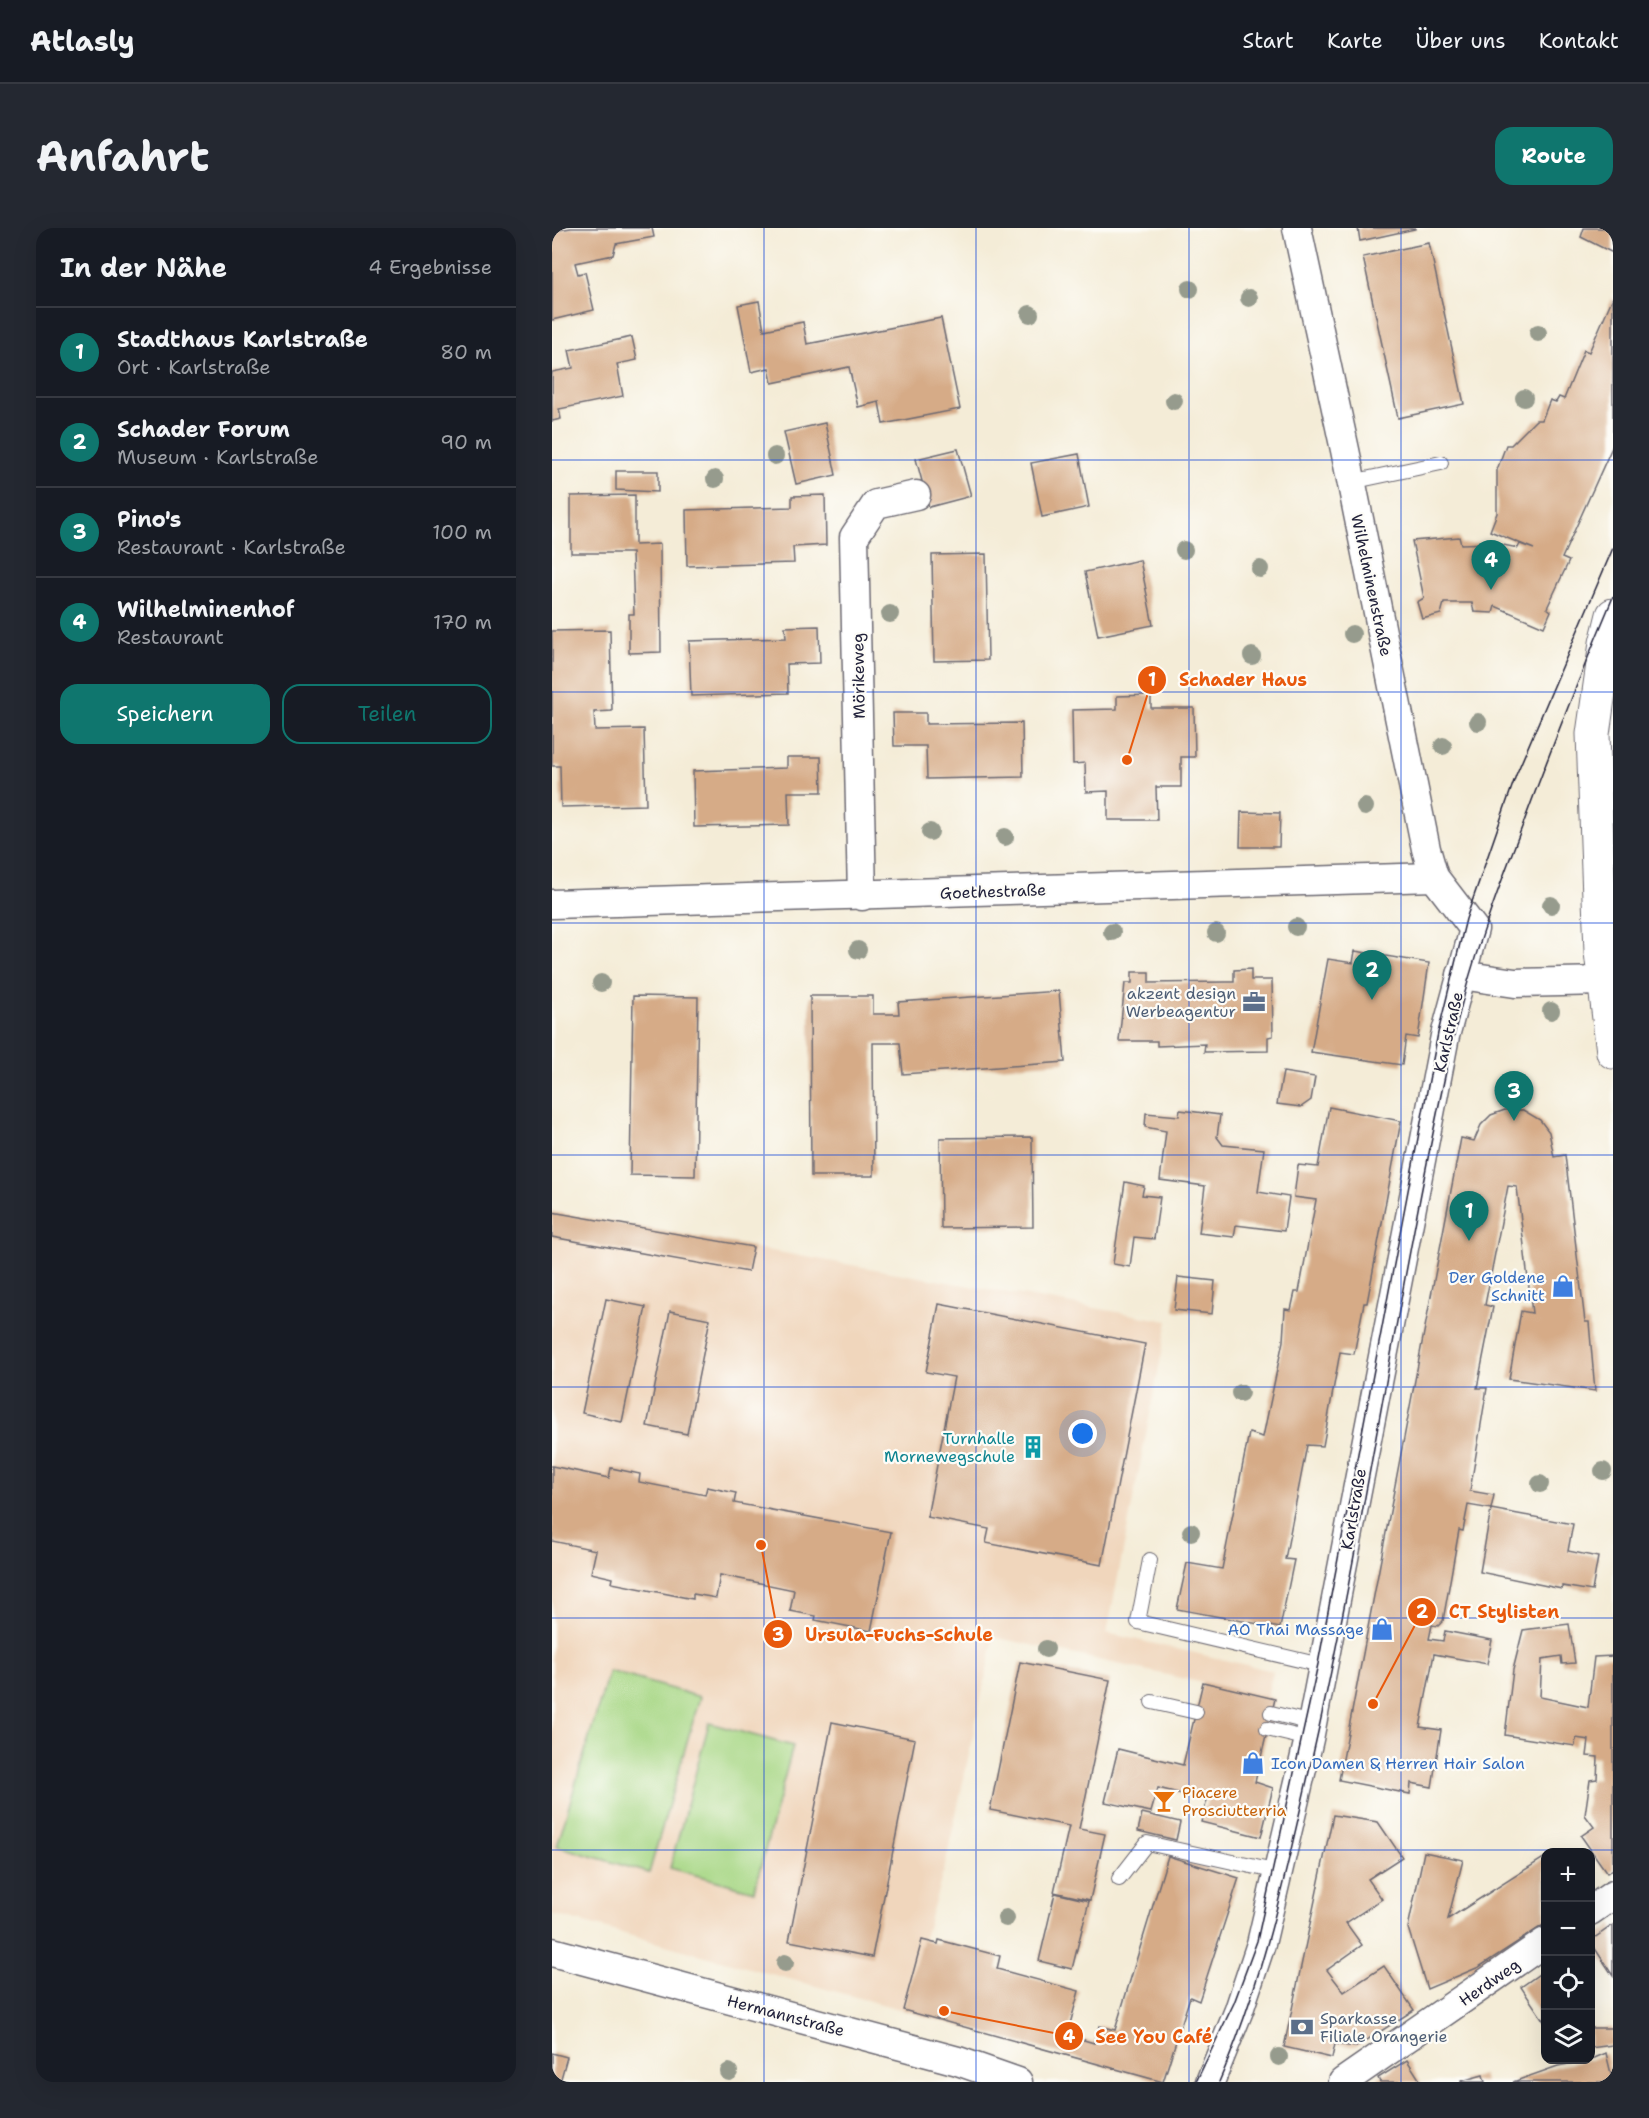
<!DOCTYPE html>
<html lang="de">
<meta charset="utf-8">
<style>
:root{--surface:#171b24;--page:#242831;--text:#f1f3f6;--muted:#9ea1a6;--line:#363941;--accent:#0f766e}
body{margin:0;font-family:"Shantell Sans",sans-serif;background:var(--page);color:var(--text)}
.controls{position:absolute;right:18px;bottom:18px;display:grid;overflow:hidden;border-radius:12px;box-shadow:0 6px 24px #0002}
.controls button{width:54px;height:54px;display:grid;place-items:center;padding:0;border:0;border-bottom:2px solid var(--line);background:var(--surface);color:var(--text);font:30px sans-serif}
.you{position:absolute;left:531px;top:1206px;width:21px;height:21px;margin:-15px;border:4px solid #fff;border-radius:50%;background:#1a73e8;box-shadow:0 0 0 9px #1a73e833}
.badge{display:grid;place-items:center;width:39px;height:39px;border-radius:50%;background:var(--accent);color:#fff;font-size:20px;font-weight:700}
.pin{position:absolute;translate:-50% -50px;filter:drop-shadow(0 2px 3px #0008)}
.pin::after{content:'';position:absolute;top:32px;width:21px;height:18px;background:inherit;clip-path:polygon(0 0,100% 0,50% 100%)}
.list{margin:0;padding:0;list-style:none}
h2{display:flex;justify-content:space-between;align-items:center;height:78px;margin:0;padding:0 24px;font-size:26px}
h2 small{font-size:20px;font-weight:400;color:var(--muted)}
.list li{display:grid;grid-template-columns:39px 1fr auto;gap:18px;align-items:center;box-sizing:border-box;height:90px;padding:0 24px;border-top:2px solid var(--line)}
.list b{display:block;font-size:22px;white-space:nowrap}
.list p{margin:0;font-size:20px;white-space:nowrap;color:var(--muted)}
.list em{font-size:20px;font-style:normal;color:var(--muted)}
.actions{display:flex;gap:12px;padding:18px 24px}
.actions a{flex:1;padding:14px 0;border:2px solid var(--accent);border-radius:18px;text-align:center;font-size:21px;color:var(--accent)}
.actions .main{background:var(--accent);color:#fff}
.icon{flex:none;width:33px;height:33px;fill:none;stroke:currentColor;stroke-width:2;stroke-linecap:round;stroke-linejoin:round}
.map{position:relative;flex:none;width:1061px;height:1854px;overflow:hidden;border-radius:18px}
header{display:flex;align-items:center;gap:36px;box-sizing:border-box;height:84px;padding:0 30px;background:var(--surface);border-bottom:2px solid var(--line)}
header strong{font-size:28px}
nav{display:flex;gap:33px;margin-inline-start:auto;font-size:21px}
.intro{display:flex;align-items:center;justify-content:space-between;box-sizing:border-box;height:144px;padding:0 36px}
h1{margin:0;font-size:42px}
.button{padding:15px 27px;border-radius:18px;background:var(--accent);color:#fff;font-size:21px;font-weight:700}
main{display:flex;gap:36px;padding:0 36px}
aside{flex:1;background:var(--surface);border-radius:18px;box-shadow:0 6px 24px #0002}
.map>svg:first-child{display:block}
</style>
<header>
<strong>Atlasly</strong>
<nav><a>Start</a><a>Karte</a><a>Über uns</a><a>Kontakt</a></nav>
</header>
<div class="intro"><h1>Anfahrt</h1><a class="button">Route</a></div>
<main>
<aside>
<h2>In der Nähe<small>4 Ergebnisse</small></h2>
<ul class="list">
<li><span class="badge">1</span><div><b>Stadthaus Karlstraße</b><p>Ort · Karlstraße</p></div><em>80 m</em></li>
<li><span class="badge">2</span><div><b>Schader Forum</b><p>Museum · Karlstraße</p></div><em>90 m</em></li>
<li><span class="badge">3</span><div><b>Pino's</b><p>Restaurant · Karlstraße</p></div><em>100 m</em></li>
<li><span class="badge">4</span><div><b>Wilhelminenhof</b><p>Restaurant</p></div><em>170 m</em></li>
</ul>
<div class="actions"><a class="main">Speichern</a><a>Teilen</a></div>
</aside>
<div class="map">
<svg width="1061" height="1854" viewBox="0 0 1061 1854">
<rect width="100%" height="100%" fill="#fdfcf7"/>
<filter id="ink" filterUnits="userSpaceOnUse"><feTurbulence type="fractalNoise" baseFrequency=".0167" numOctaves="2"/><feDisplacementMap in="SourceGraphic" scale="12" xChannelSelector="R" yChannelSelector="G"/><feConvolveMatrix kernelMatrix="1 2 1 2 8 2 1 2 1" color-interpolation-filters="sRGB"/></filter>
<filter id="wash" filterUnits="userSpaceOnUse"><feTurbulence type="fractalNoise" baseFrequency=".008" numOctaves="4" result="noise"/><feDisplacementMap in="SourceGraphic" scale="24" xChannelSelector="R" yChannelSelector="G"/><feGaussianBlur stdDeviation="1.35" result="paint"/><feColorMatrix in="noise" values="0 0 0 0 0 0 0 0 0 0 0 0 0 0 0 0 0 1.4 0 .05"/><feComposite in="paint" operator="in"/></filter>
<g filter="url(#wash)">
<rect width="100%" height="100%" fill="#f4ecd7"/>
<polygon fill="#f0d6bc" points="0,984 616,1093 555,1405 721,1443 715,1469 442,1409 393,1638 351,1782 0,1686"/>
<g fill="#a7d785" stroke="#647c60" stroke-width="1.5">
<polygon points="57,1443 148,1469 97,1645 5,1618"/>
<polygon points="157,1495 241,1518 202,1663 118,1640"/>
</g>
<g id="blocks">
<g fill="#d6ab87">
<polygon points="19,0 100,0 102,9 64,16 61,27 23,35 26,46 33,44 42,82 0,92 0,3"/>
<polygon points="806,0 863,0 863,1 808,13"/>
<polygon points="1032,0 1061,0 1061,25 1029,9"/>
<polygon points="877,15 912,176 846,190 811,29"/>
<polygon points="1061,69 1061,217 1010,330 1017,333 995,380 999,383 992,399 943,378 941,385 922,384 920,375 892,375 889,386 870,391 865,374 872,370 860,313 907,309 909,316 941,315 966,320 968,316 982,321 938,303 945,285 945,242 954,217 959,217 984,192 990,192 998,172 1004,174 1007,169 1012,171 1032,122 1037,124"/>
<polygon points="207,73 212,102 251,94 255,116 389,90 408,181 331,196 327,174 306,179 297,139 220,155 217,140 199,144 186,77"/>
<polygon points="80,109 85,132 65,136 71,168 7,181 9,191 0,193 0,144 21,140 17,122"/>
<polygon points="273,195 284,247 244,256 232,204"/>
<polygon points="406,221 419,268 377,279 364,231"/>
<polygon points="527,226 537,279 490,289 479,235"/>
<polygon points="64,243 106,243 106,264 64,262"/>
<polygon points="83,267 83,317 108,316 109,424 77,425 77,386 82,386 80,325 19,325 19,268"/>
<polygon points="273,267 274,317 241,319 242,335 135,338 134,282 240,279 240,268"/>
<polygon points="434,326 436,432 382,433 380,327"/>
<polygon points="588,332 601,397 546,408 533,344"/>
<polygon points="267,398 268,435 235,436 236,465 139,468 137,413 234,410 233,399"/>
<polygon points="58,402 60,483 42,484 43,502 92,501 94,577 9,579 8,538 0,538 0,403"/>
<polygon points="599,467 599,480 642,480 643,529 629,529 629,559 604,559 605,592 556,592 556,563 534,564 533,535 521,536 520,482 565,481 565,468"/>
<polygon points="341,485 374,485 374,496 470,495 471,549 375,551 374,518 342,518"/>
<polygon points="235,529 269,529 270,564 236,564 237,597 142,599 141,543 235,540"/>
<polygon points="689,584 728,585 727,619 688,619"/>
<polygon points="803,723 877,735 866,810 854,808 850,837 759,824 776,731 801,735"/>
<polygon points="699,741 699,752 720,752 721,808 716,809 716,823 652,824 653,816 605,818 605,813 567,813 573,755 580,755 580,744 597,744 597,755 674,754 682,754 682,742"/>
<polygon points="507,763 513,834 351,846 348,815 321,815 322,948 259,948 258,768 321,768 321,786 347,786 346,774"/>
<polygon points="81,768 146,769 143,948 78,947"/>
<polygon points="731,844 763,849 759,872 749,879 725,876"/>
<polygon points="777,879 849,893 815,1075 812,1075 802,1126 788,1124 771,1218 755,1217 733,1331 742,1332 728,1400 625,1381 635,1335 670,1341 697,1205 711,1209 731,1113 733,1081 739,1082 743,1064 747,1064 764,972 742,969 746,937 766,939"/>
<polygon points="628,882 668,887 665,909 671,917 712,921 706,964 737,969 732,1003 684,997 682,1009 647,1005 653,958 608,952 614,903 593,899 594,885 627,888"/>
<polygon points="953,882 971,882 988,892 997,904 1002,929 1013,927 1033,1094 1037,1094 1043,1163 957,1151 969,1083 980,1085 965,959 956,958 933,1077 941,1079 925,1160 935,1160 918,1263 942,1267 939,1281 916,1277 911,1303 907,1302 891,1393 886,1398 880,1397 877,1411 891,1413 893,1403 940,1412 935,1436 882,1426 868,1499 889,1502 880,1559 859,1555 858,1566 787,1552 909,910 922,913 929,897 939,887"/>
<polygon points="480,909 481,999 389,1000 388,910"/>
<polygon points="573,954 592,958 590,967 608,969 602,1011 582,1009 578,1039 561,1036"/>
<polygon points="0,984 201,1019 196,1044 0,1009"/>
<polygon points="626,1049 663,1053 660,1086 622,1082"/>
<polygon points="54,1071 94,1079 70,1194 30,1185"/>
<polygon points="387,1076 593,1116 550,1337 434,1315 437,1301 375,1289 402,1149 374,1144"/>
<polygon points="118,1083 158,1091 135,1206 95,1198"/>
<polygon points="0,1238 57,1250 59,1240 88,1246 87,1254 153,1267 155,1259 184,1265 182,1275 339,1304 319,1403 263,1392 264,1388 238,1383 242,1362 168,1347 164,1370 141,1366 141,1371 60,1355 61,1350 39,1345 44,1322 0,1313"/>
<polygon points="939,1281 1021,1296 1016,1323 1046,1329 1040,1363 1010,1358 1010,1361 928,1344"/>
<polygon points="1017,1396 1023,1435 1010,1436 1009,1428 990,1431 988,1469 1036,1479 1042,1429 1061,1428 1061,1641 1055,1645 1029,1608 1042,1599 1033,1587 1038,1552 1045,1551 1046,1529 1035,1528 1037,1512 1024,1510 1023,1518 953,1507 961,1442 971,1402"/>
<polygon points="468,1434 558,1452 527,1601 553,1606 538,1672 502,1664 517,1598 438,1582"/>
<polygon points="651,1454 723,1471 703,1554 721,1560 709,1609 649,1594 655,1572 606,1560 599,1584 553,1574 566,1521 631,1537"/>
<polygon points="280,1494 363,1511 320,1729 237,1713"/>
<polygon points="590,1585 628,1594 624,1612 586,1603"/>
<polygon points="781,1587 826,1594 850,1629 816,1651 830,1671 794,1695 810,1717 775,1742 792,1764 832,1738 862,1782 804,1819 783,1816 780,1830 732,1819"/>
<polygon points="872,1624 911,1632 896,1691 993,1629 993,1696 927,1739 875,1761 856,1700"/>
<polygon points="616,1628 687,1650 647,1773 638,1769 611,1854 351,1782 370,1712 386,1716 387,1712 448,1728 445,1741 527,1763 515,1807 542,1815 547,1798 563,1802"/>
<polygon points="503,1665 537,1673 520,1741 487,1733"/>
<polygon points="1061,1697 1061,1748 1038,1713"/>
<polygon points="993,1742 993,1795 969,1759"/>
<polygon points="1038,1800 1061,1800 1061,1817 1038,1820"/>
<polygon points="0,1825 15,1829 8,1854 0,1854"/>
<polygon points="1054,1825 1061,1854 961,1854 1006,1838 1038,1832"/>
<polygon points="855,1832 869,1854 828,1854 826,1850"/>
<polygon points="931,1847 933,1854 909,1854 909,1853"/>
</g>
</g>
</g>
<g filter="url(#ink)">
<use href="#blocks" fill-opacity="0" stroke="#6c6972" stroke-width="1.5"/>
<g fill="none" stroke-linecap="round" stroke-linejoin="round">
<g stroke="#6c6972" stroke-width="16">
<g id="service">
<polyline points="799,254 889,235"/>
<polyline points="598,1332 586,1394 773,1438"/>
<polyline points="600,1474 644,1484"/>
<polyline points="719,1485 760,1495"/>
<polyline points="715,1501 757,1511"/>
<polyline points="567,1651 595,1615 726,1644"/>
</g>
</g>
<g stroke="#6c6972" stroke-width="31">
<g id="minor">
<polyline points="310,668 302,309 324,276 364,267"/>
<polyline points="0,676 882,649"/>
<polyline points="909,747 963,755 1052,753"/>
<polyline points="1038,1683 1061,1667"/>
<polyline points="0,1724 406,1833 466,1854"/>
<polyline points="658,1854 687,1782 709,1716 757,1511 893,808 922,701 882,649 874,621 793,222 745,0"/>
<polyline points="791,1854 993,1714"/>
</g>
</g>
<g stroke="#6c6972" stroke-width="35">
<polyline id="tertiary" points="1061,387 1054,415 1041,506 1049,724 1061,824"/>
</g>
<use href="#service" stroke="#fff" stroke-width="14"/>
<use href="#minor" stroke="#fff" stroke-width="28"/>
<use href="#tertiary" stroke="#fff" stroke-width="33"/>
<g stroke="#22223b" stroke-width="1.5">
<polyline points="644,1854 682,1775 705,1713 766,1436 886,805 914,691 964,547 1061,320"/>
<path d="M667,1854C712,1751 734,1643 759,1535C814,1296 847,1052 901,812C917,739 943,669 970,599C999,521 1029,445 1061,369"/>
</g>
</g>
<g fill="#969b8d">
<circle cx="638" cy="61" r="9"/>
<circle cx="697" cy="70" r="9"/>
<circle cx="478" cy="86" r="9"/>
<circle cx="986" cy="105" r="9"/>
<circle cx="972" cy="170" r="9"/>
<circle cx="622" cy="173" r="9"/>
<circle cx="223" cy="228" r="9"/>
<circle cx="163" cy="251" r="9"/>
<circle cx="632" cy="322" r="9"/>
<circle cx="708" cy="341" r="9"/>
<circle cx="338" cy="386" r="9"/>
<circle cx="800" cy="406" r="9"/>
<circle cx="700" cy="428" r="9"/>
<circle cx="926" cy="494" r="9"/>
<circle cx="891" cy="518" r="9"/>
<circle cx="813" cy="579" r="9"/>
<circle cx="378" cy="604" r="9"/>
<circle cx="453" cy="609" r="9"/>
<circle cx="999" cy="677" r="9"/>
<circle cx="744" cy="699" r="9"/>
<circle cx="560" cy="704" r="9"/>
<circle cx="664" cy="705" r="9"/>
<circle cx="306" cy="722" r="9"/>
<circle cx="49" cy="755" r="9"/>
<circle cx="999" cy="783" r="9"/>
<circle cx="688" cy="1165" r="9"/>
<circle cx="1051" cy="1243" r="9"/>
<circle cx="988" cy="1256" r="9"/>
<circle cx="639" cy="1304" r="9"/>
<circle cx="494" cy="1421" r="9"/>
<circle cx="454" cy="1690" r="9"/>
<circle cx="233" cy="1735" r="9"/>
<circle cx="727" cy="1829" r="9"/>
<circle cx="177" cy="1844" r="9"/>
</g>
</g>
<path fill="none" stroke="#1d4ed8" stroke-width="1.5" stroke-opacity="0.55" d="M212,0V1854M424,0V1854M637,0V1854M849,0V1854M0,232H1061M0,464H1061M0,695H1061M0,927H1061M0,1159H1061M0,1390H1061M0,1622H1061"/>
<defs>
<g id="office-bare" transform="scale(1.8)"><path d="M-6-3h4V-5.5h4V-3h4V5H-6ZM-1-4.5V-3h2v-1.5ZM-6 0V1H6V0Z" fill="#5c6f8a" stroke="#fdfcf7" stroke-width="2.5" paint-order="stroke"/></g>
<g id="shop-bare" transform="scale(1.8)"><path d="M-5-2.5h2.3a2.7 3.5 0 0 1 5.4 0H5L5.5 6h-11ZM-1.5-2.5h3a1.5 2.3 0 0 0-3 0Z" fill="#3f7fe0" stroke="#fdfcf7" stroke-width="2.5" paint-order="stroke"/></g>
<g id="building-bare" transform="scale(1.8)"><path d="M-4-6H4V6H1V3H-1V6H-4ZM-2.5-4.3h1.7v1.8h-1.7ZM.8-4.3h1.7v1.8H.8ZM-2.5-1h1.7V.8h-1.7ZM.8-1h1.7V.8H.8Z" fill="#0f9aa8" stroke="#fdfcf7" stroke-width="2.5" paint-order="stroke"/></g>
<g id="bar-bare" transform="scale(1.8)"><path d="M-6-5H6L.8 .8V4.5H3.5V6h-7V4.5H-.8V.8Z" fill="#e8710a" stroke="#fdfcf7" stroke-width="2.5" paint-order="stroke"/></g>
<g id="bank-bare" transform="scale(1.8)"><path d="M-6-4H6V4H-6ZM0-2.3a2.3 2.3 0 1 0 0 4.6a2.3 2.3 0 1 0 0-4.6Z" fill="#5c6f8a" stroke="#fdfcf7" stroke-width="2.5" paint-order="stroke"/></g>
</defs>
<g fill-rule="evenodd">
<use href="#office-bare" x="702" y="774"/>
<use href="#shop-bare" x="1011" y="1058"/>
<use href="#building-bare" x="481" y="1219"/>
<use href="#shop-bare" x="830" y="1401"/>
<use href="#shop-bare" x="701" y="1535"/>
<use href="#bar-bare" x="612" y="1573"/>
<use href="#bank-bare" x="750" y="1799"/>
</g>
<g text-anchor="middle" stroke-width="4.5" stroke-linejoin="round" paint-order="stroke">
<g font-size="16" fill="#22223b" stroke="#fdfcf7">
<text transform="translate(820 357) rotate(78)" y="6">Wilhelminenstraße</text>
<text transform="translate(306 448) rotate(-91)" y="6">Mörikeweg</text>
<text transform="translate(441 663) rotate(-2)" y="6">Goethestraße</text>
<text transform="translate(896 804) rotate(-77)" y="6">Karlstraße</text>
<text transform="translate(801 1281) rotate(-80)" y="6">Karlstraße</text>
<text transform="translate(937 1754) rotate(-35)" y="6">Herdweg</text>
<text transform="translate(234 1787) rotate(15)" y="6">Hermannstraße</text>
</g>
<g font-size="16" fill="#4e5e75" stroke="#fdfcf7" text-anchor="end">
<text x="684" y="771">akzent design<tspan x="684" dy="18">Werbeagentur</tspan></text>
<text x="768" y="1796" text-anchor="start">Sparkasse<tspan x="768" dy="18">Filiale Orangerie</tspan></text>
</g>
<g font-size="16" fill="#366cbe" stroke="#fdfcf7" text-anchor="end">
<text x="993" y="1055">Der Goldene<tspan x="993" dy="18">Schnitt</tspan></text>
<text x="812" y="1407">AO Thai Massage</text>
<text x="719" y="1541" text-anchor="start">Icon Damen &amp; Herren Hair Salon</text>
</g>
<g font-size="16" fill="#0d838f" stroke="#fdfcf7" text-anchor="end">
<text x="463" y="1216">Turnhalle<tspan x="463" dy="18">Mornewegschule</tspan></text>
</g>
<g font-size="16" fill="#c56008" stroke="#fdfcf7" text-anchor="start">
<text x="630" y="1570">Piacere<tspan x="630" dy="18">Prosciutterria</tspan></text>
</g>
</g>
<path fill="none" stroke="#e8590c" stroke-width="2" d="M575 532L600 452M821 1476L870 1384M209 1317L226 1406M392 1783L517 1808"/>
<g fill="#e8590c" stroke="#fdfcf7" stroke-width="2">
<circle cx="575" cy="532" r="6"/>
<circle cx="821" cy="1476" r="6"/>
<circle cx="209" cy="1317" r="6"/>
<circle cx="392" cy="1783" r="6"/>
<circle cx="600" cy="452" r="15"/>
<circle cx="870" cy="1384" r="15"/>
<circle cx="226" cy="1406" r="15"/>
<circle cx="517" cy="1808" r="15"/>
</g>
<g font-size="18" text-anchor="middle" font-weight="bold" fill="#fff">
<text x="600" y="458">1</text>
<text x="870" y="1390">2</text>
<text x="226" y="1413">3</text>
<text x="517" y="1815">4</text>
</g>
<g font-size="18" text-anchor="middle" font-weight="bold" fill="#e8590c" stroke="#fdfcf7" stroke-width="4.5" stroke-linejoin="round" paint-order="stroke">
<text x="691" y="458">Schader Haus</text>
<text x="952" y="1390">CT Stylisten</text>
<text x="347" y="1413">Ursula-Fuchs-Schule</text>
<text x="602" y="1815">See You Café</text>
</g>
</svg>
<div class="controls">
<button>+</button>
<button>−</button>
<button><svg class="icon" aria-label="locate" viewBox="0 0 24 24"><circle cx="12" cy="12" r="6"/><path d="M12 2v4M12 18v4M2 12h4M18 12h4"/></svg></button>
<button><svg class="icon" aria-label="layers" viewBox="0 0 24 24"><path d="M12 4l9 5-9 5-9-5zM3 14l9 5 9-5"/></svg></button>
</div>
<div class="you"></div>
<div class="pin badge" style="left:917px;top:1013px">1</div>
<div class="pin badge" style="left:820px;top:772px">2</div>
<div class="pin badge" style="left:962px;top:893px">3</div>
<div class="pin badge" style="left:939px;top:362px">4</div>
</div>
</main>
